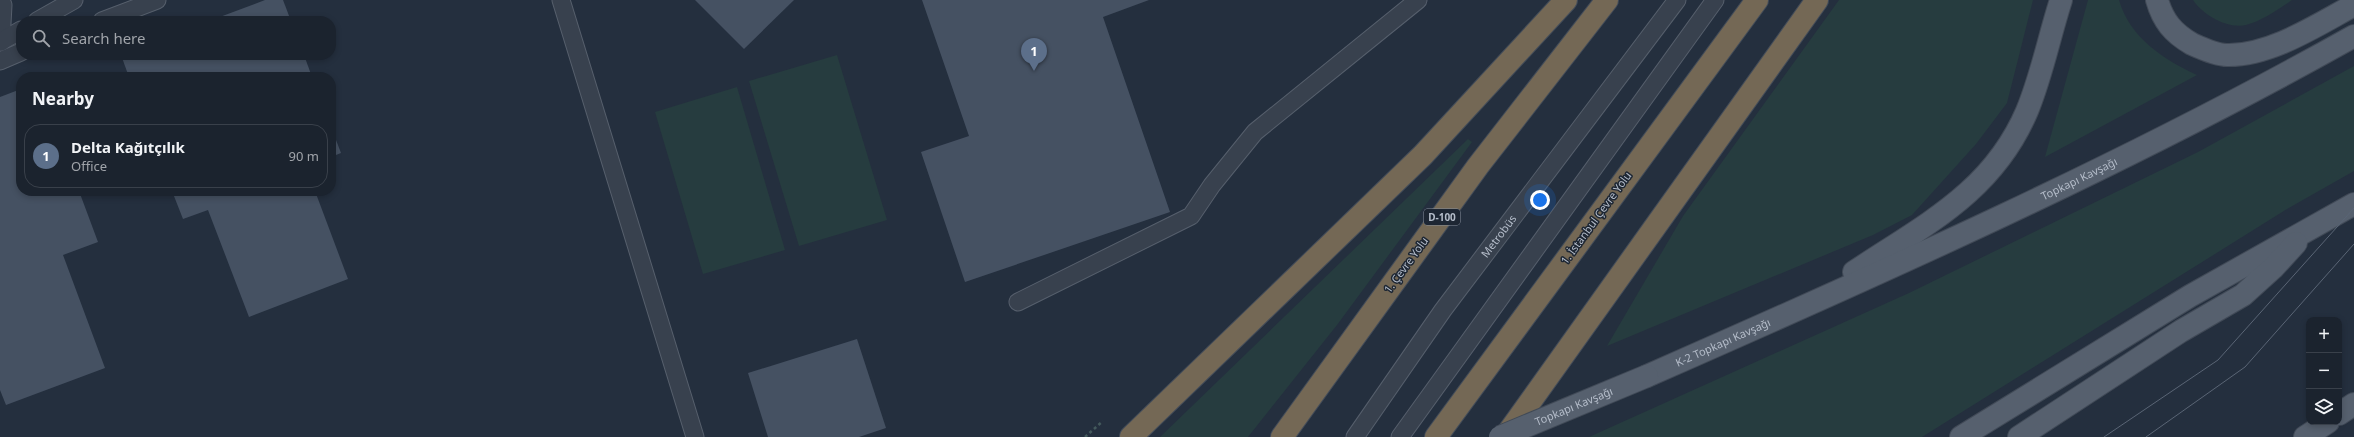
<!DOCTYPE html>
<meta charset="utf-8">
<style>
:root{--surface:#1b232e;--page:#282f3a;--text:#f1f3f6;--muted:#a0a4aa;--line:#39404a;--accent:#8c9099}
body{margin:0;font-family:"Noto Sans",sans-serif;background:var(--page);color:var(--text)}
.controls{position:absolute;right:12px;bottom:12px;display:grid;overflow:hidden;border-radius:8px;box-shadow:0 2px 6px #0003}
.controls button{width:36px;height:36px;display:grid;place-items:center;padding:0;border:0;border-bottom:1px solid var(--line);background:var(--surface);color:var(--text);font:20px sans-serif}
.you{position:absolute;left:1540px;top:200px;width:14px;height:14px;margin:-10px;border:3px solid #fff;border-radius:50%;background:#1a73e8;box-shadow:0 0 0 6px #1a73e833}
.badge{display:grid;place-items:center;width:26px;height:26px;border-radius:50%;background:var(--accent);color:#fff;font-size:13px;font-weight:700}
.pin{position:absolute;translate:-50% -33px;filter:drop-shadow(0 1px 2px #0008)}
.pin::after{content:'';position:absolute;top:21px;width:14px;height:12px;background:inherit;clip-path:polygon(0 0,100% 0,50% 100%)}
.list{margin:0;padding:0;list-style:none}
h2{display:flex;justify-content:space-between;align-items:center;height:52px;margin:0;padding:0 16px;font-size:17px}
h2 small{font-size:13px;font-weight:400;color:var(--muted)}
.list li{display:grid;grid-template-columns:26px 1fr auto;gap:12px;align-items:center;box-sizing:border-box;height:64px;margin:0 8px 8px;padding:0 8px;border:1px solid var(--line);border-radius:16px}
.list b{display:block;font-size:15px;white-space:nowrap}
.list p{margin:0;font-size:13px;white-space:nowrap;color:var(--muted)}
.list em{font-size:13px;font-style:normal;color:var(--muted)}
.icon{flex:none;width:22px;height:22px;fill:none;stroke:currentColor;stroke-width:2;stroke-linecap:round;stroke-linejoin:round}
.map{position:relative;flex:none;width:2354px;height:437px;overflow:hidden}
.search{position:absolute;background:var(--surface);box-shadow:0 2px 6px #0003;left:16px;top:16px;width:320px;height:44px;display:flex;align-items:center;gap:10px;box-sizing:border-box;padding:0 14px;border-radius:16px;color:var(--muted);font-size:15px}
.panel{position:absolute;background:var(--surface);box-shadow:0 2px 6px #0003;left:16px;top:72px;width:320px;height:124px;border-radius:16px}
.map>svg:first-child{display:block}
</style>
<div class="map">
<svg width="2354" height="437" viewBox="0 0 2354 437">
<rect width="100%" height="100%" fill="#242f3e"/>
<g fill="#263c3f">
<polygon points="1839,0 2033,0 2007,103 1976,144 1912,215 1873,235 1607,346 1683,216"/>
<path d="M2088,0H2119C2130,38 2163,59 2197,75L2045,157Z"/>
<path d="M2193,0H2292C2279,9 2262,21 2246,25C2227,29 2203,15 2193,0Z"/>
<polygon points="837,55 887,220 799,246 749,81"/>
<polygon points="2354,66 2354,171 2287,209 1922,437 1589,437 1909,293 2198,152"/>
<polygon points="737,87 785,250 703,274 655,112"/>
<polygon points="1468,139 1472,142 1337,325 1248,437 1160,437"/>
</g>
<g fill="#455162">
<polygon points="265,0 283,0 291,21 209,21"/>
<polygon points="695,0 794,0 744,49"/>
<polygon points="922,0 1149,0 1103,17 1170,212 965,282 921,152 969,136"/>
<polygon points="121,55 304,55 312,77 129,77"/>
<polygon points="21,89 21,191 79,191 98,242 63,255 105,368 6,405 0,390 0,97"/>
<polygon points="331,127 341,153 331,157"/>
<polygon points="172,191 315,191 348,279 249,317 208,210 183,219"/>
<polygon points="857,339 886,428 859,437 768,437 748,373"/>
</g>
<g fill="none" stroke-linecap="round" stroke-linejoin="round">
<g stroke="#565f6c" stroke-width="19">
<g id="lane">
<polyline points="561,0 695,437"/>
<polyline points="37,21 74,0"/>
<polyline points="102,21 157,0"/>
<polyline points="0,40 1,42 3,5 1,0"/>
<polyline points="0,42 21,30"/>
<polyline points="0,61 21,52"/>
<polyline points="1018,302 1191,216 1212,185 1255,132 1418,0"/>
<path id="s1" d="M1355,437L1443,310L1677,0"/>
<polyline points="1400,437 1715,0"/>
</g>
</g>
<g stroke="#414a57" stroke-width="24">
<g id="primary">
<path d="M2157,0C2163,21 2173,33 2192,44C2201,48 2216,55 2227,55C2270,56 2317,25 2354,5"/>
<path d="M1854,272C1924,225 1992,193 2027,111C2042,75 2049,37 2061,0"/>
<path id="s2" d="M1647,376C1886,271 2126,164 2354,36"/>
<polyline points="2339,414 2354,404"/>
<polyline points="1961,437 2190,296 2354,204"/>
<polyline points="2019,437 2181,331 2243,295 2274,267 2296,243"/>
<polyline points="2305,437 2328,422"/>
</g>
</g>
<g stroke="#434c59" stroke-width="24">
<g id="highway">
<polyline points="1131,437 1423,155 1566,0"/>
<polyline points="1282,437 1478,166 1607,0"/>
<polyline points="1436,437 1757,0"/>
<polyline points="1505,437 1817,0"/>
</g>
</g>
<polyline stroke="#44595c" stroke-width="2.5" stroke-dasharray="3 3" stroke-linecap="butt" points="1085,437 1103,421"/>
<use href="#lane" stroke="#38414e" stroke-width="17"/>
<use href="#primary" stroke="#56606e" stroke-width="22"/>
<use href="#highway" stroke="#746855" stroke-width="22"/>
<g stroke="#5a6575" stroke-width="1">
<polyline points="2104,437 2218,360 2354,208"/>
<polyline points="2146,437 2245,367 2354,244"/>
</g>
<g stroke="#414a57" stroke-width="24" stroke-linecap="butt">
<g id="primary-bridge">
<path id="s3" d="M1500,437L1647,376"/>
</g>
</g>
<use href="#primary-bridge" stroke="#56606e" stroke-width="22"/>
</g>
<g text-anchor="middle" stroke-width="3" stroke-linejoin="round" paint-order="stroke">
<rect fill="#1d2633" stroke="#878f9c" stroke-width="1" x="1424" y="209" width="36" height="16" rx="3"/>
<g font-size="10" font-weight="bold" fill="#b4bcc9">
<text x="1442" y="221">D-100</text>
</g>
<g font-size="11" fill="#b4bcc9" stroke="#1d2633">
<text dy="4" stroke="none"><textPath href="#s2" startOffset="475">Topkapı Kavşağı</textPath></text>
<text transform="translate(1596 218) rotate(-54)" y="4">1. İstanbul Çevre Yolu</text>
<text dy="4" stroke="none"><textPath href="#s1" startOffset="247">Metrobüs</textPath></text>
<text transform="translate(1406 265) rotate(-54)" y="4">1. Çevre Yolu</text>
<text dy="4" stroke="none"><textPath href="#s2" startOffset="83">K-2 Topkapı Kavşağı</textPath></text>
<text dy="4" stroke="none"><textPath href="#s3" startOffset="80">Topkapı Kavşağı</textPath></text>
</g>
</g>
</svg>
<div class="controls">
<button>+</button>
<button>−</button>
<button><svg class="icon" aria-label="layers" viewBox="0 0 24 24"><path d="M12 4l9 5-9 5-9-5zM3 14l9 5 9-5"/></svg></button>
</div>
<div class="you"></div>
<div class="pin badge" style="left:1034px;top:71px;background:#5c6f8a">1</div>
<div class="search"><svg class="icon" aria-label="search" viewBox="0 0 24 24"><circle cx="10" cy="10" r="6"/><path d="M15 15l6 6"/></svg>Search here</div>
<section class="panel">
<h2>Nearby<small></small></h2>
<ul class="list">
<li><span class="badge" style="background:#5c6f8a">1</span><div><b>Delta Kağıtçılık</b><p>Office</p></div><em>90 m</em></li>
</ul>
</section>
</div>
